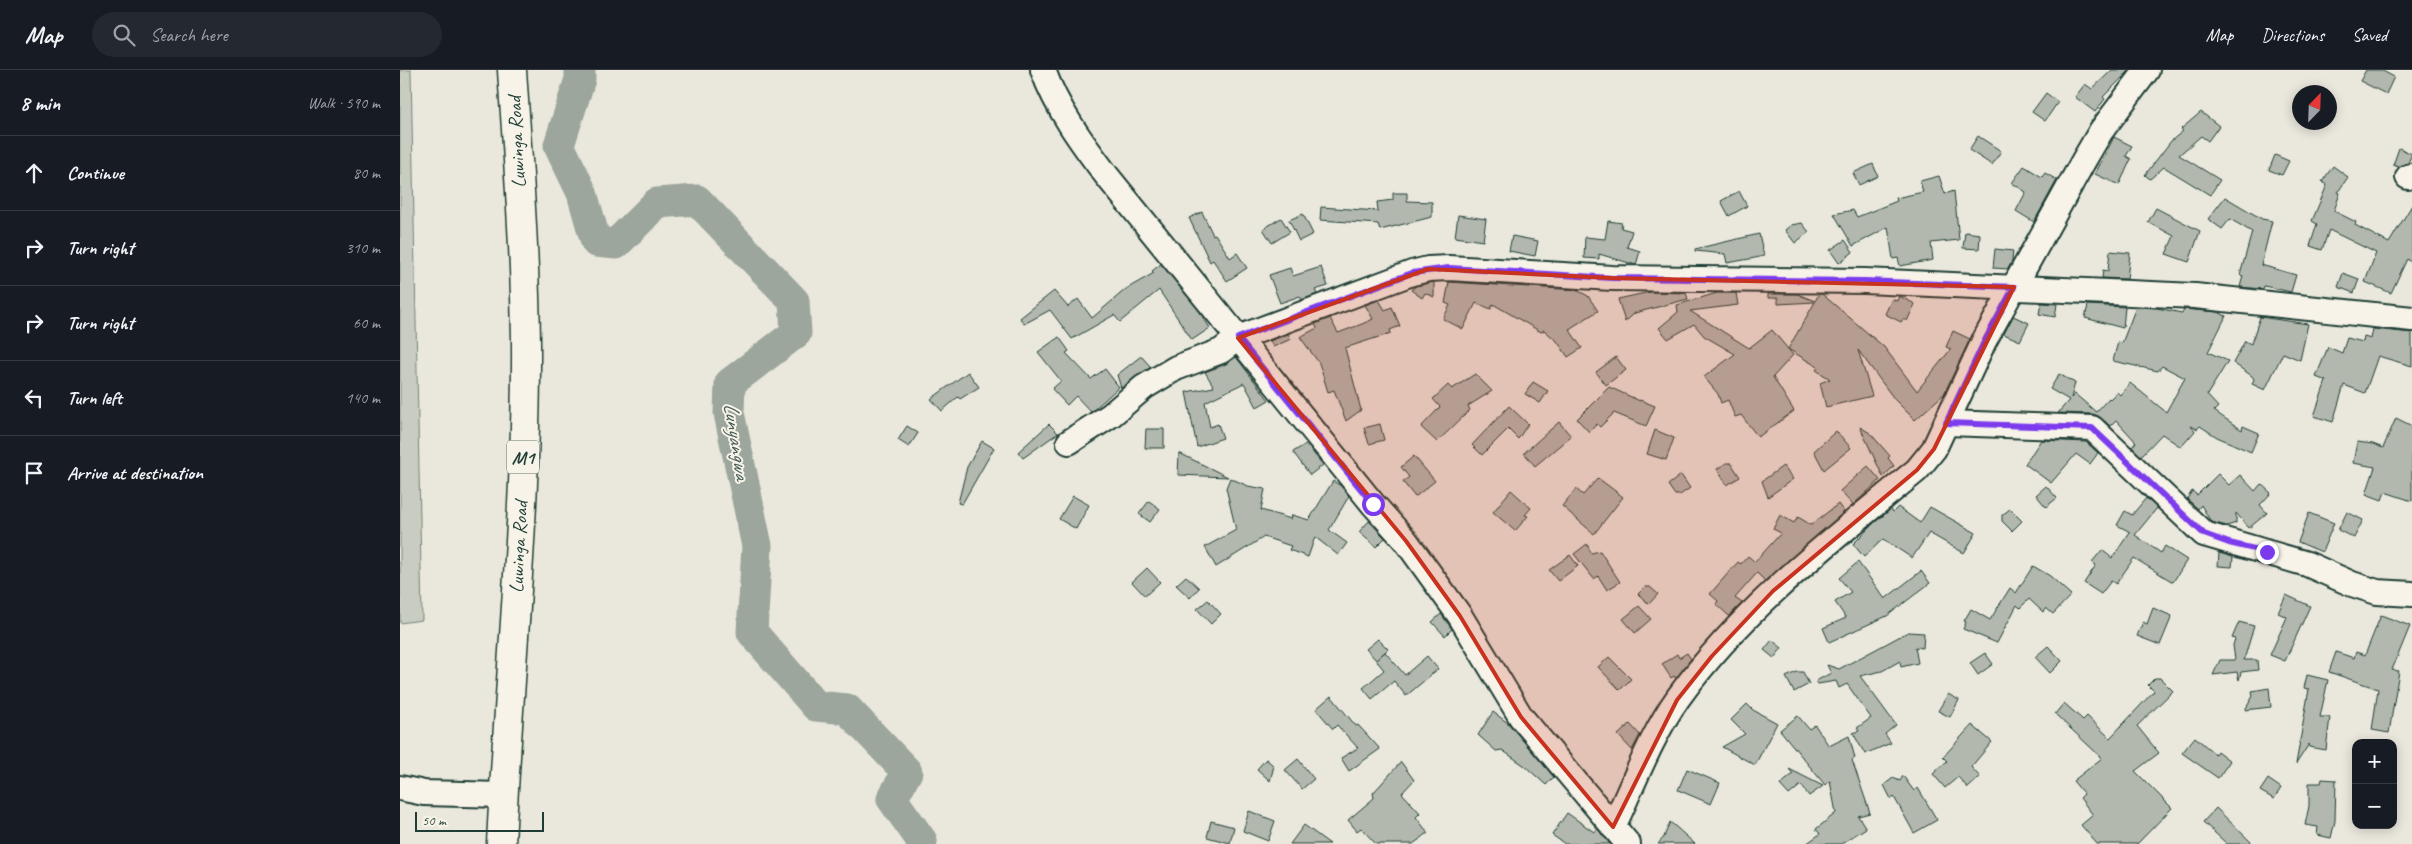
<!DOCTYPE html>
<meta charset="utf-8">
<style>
:root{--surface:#171b24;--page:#242831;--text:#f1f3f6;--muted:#9ea1a6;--line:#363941}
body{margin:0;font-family:Caveat,sans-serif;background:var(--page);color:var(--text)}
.controls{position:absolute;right:15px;bottom:15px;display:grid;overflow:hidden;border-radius:10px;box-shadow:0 2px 12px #0003}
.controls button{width:45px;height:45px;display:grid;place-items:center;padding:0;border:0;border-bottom:1px solid var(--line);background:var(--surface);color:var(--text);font:25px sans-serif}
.compass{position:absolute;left:1892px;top:15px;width:45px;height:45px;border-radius:50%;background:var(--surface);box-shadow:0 2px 12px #0003;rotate:23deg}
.scale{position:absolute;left:15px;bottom:12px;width:129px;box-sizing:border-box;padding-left:5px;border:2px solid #1f3d34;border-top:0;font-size:14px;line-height:18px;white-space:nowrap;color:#1f3d34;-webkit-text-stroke:4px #f7f3e8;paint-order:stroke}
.stop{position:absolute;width:15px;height:15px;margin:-11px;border:4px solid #7c3aed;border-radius:50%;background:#fff}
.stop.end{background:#7c3aed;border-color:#fff;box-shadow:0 1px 5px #0008}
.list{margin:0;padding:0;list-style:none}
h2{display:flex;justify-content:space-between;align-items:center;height:65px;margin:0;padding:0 20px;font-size:21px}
h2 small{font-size:16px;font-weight:400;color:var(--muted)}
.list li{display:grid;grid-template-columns:32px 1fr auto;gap:15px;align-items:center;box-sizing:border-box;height:75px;padding:0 20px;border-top:1px solid var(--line)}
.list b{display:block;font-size:19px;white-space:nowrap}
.list em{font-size:16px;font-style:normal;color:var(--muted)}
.icon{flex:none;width:28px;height:28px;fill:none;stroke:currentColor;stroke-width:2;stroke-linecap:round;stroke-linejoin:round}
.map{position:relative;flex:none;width:2012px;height:774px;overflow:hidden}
header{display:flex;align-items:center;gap:30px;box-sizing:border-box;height:70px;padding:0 25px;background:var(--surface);border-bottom:1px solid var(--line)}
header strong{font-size:24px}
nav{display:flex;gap:28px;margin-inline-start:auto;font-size:18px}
.search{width:350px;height:45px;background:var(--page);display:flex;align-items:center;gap:12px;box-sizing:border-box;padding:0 18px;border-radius:28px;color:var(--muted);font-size:19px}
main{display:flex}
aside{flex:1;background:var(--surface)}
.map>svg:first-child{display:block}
</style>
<header>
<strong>Map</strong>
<div class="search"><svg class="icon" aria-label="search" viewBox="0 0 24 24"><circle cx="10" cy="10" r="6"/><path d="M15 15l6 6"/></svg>Search here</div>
<nav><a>Map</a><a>Directions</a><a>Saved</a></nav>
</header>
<main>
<aside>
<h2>8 min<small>Walk · 590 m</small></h2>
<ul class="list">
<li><svg class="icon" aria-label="ahead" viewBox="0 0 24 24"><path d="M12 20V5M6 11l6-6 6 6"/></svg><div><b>Continue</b></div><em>80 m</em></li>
<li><svg class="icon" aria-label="right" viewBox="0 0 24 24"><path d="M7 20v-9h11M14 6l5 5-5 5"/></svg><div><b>Turn right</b></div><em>310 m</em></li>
<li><svg class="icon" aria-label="right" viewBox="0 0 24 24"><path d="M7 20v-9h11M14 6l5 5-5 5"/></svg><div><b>Turn right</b></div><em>60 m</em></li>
<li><svg class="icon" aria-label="left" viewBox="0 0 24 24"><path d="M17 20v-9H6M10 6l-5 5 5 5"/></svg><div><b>Turn left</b></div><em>140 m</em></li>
<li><svg class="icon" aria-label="arrive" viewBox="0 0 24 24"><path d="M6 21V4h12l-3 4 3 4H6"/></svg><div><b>Arrive at destination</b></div></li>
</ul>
</aside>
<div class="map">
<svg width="2012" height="774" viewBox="0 0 2012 774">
<rect width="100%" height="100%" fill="#eae8dd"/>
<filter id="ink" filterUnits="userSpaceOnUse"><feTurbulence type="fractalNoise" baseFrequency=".02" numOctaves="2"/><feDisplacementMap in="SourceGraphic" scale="10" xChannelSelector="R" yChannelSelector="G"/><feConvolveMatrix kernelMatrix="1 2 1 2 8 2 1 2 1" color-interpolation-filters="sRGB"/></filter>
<g filter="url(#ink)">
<polygon fill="#c8ccc1" stroke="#74847a" points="0,0 11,0 22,550 0,553"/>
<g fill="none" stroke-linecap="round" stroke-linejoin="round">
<polyline stroke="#9ca69c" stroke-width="31" points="180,0 180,9 159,75 182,123 196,172 216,174 257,133 297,130 394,231 396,263 330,313 329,343 357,476 352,562 416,636 447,639 507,702 492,729 522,771 521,774"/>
</g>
<g fill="#b2b8ae" stroke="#1f3d34">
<polygon points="1712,0 1730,0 1703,27 1705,29 1695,42 1675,27 1685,14 1692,19"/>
<polygon points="1966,0 1981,0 1994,7 1986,24 1960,11"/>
<polygon points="1646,23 1658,32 1645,51 1632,42"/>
<polygon points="1801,42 1819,56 1808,71 1801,66 1779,85 1820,110 1810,125 1764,97 1750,109 1745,105 1771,71 1783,61 1781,59"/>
<polygon points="1578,66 1601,81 1592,95 1569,80"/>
<polygon points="1714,67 1732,76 1726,86 1731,89 1719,115 1695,104"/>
<polygon points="1999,78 2012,84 2008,93 1999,97 1993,95"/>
<polygon points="1875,85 1889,91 1882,105 1869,100"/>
<polygon points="1473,94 1478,106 1459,115 1453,103"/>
<polygon points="1624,96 1642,107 1645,103 1657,110 1634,152 1616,141 1626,122 1612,113"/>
<polygon points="1933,96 1948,107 1938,122 1940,123 1934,141 1956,152 1955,155 1989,173 2012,135 2012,193 2007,189 1991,223 1965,212 1976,183 1929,160 1922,180 1910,176 1917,154 1912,151 1927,115 1922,112"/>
<polygon points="1539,106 1545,124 1554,121 1559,170 1531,173 1533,190 1500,196 1498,188 1493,189 1488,157 1453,176 1434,144 1453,140 1457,147 1497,131 1496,128 1523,122 1520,111"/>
<polygon points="1339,121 1347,136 1329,146 1321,131"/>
<polygon points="993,123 1007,123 1007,131 1032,132 1032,147 980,160 978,154 920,150 921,137 978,141 977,132 993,130"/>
<polygon points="1825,127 1862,149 1872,151 1861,195 1896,205 1891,222 1864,216 1863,219 1840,217 1843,206 1840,205 1852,162 1830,149 1822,159 1808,149"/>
<polygon points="1756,138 1800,161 1789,192 1766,184 1774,166 1748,152"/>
<polygon points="802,142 813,165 815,164 830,188 837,183 847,198 827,211 813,190 810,192 789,148"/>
<polygon points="903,144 913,164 899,171 889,150"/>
<polygon points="1058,145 1086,149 1083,171 1055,167"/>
<polygon points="881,148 890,162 872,173 863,159"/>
<polygon points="1208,151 1222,153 1221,158 1232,161 1227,177 1240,181 1236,195 1199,184 1199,189 1184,188 1185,167 1205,169"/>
<polygon points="1402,153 1409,162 1395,173 1385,160 1391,155"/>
<polygon points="1565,162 1580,164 1579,179 1563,178"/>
<polygon points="1359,164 1364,186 1355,188 1327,193 1325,184 1295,181 1295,179"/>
<polygon points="1112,166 1138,171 1135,186 1109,181"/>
<polygon points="1445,170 1453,182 1439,193 1430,180"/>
<polygon points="1595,179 1613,181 1612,191 1608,199 1593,198"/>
<polygon points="1710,181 1730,183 1727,209 1702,208 1703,200 1708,201"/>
<polygon points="761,194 798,239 810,258 792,270 759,220 720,252 714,245 672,269 650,240 624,254 620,248 654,221 668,237 678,229 692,248 726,219 754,203 752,201"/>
<polygon points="921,197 928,216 915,220 917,224 902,230 900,226 880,233 869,205 890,198 893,206"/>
<polygon points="1943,203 1959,209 1954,223 1938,217"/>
<polygon points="1034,212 1034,227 1025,223 1022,228 1011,220 1016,216"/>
<polygon points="1049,212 1177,220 1188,226 1198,241 1169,259 1182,278 1168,287 1157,271 1144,260 1141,262 1093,234 1091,239 1076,233 1063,259 1043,249 1050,235 1045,233"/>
<polygon points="1250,222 1286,223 1288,229 1235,243 1225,252 1218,229"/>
<polygon points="1317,223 1336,223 1338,235 1290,241 1349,278 1372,260 1393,285 1373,307 1394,341 1358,367 1341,345 1335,347 1328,330 1321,333 1318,324 1304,307 1335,284 1304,266 1294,254 1268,269 1259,258 1278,242 1277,235"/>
<polygon points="1368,224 1397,224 1415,231 1419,224 1422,224 1484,277 1517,321 1551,279 1546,277 1553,261 1570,269 1544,324 1515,350 1495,330 1458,280 1472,326 1426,337 1420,313 1430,309 1416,300 1418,297 1388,279 1415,232 1378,234 1378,228 1368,228"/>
<polygon points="1499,226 1515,234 1507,251 1503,249 1501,252 1485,244 1492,229 1497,231"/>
<polygon points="979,230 985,240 992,237 1000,256 990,260 991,263 945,278 961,340 946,351 934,320 928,322 919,293 900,267 917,258 915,254 930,248 938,263 962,254 973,249 965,235"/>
<polygon points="1641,233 1657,234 1655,247 1639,244"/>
<polygon points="1688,235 1725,237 1723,258 1685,248"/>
<polygon points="1736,237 1757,238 1782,243 1784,239 1794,240 1818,242 1826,246 1808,282 1828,291 1807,325 1818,337 1814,341 1842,360 1843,356 1859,363 1851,382 1817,367 1800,356 1797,359 1791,356 1795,361 1781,377 1762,364 1741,386 1732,377 1736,372 1716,350 1710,356 1701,348 1693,344 1658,343 1669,330 1650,319 1659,304 1675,313 1671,328 1675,324 1696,342 1709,328 1710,329 1717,322 1720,325 1730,313 1766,342 1785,308 1762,296 1758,301 1713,291 1718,272 1722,273"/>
<polygon points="1613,246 1629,253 1620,271 1604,264"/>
<polygon points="1860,247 1908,254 1900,290 1883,283 1865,320 1852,314 1854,309 1852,306 1833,293 1845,271 1851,274"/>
<polygon points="1973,259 2012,263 2012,296 1978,286 1965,323 1944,315 1933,352 1914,346 1926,311 1916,307 1928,277 1942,283 1947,268 1963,272 1964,267 1971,269"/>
<polygon points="888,264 891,269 873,277 870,271"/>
<polygon points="659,267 669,281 666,283 691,309 705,299 719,317 691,342 676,326 667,335 652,319 661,311 638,282"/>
<polygon points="741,286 751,297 721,318 717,305"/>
<polygon points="836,287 869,330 857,337 844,313 805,332 810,357 818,354 823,368 797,377 786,322 814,317 805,302 826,294"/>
<polygon points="1216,287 1226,300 1206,315 1196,302"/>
<polygon points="568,302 579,317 560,329 558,327 542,341 531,329"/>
<polygon points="1075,304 1092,321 1068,336 1070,340 1037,372 1021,357 1040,337 1033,329 1048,315 1052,319"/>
<polygon points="1133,312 1148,321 1140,333 1125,324"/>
<polygon points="1209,317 1240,331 1240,330 1255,336 1246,356 1214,343 1200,357 1197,354 1189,362 1177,349"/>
<polygon points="1109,336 1128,354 1118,369 1108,359 1082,385 1072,375"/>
<polygon points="1996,348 2012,356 2012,431 1985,422 1982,430 1966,424 1975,397 1953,393 1957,372 1973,374 1983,378"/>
<polygon points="1159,352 1171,366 1135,396 1124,383"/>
<polygon points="649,354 658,363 623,388 618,382"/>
<polygon points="980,354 984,370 969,374 964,358"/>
<polygon points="507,356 518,363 509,377 498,370"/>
<polygon points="1460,357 1470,363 1490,386 1488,388 1494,396 1483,407"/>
<polygon points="746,359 764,359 764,378 745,378"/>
<polygon points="1255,360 1274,368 1266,390 1247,384"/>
<polygon points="1436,361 1451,378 1424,400 1414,381"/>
<polygon points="1641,370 1686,372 1698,383 1690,394 1676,384 1651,413 1625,394"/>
<polygon points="582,371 594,378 562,434 558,433 567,397"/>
<polygon points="906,374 923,395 910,405 893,382"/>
<polygon points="779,383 828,407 778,405"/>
<polygon points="1014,386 1035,411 1015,427 1003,412 1009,407 1001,397"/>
<polygon points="1326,393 1331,393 1340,407 1327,415 1317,399"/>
<polygon points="1383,396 1393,409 1368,427 1362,411"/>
<polygon points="1468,396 1480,410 1453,435 1440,421"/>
<polygon points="1818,404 1829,415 1840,405 1855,421 1861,414 1871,423 1860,435 1867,443 1849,458 1836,443 1836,453 1827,456 1811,452 1801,435 1798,439 1787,429 1792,421 1797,425"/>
<polygon points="1281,405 1290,418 1280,425 1275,425 1268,415"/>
<polygon points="830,408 848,416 865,419 861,440 891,449 892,445 909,450 933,411 941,416 949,426 929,460 947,473 938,485 915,467 908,487 889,480 891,476 864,467 816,497 805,477 836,460 826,418"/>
<polygon points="1198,408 1223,427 1194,464 1162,436 1176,419 1183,425"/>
<polygon points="1646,416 1657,428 1646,437 1636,425"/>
<polygon points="1111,420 1131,438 1125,445 1128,446 1115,461 1093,442"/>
<polygon points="673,426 689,435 676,459 659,449"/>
<polygon points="1746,428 1757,438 1735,465 1761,483 1765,476 1787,490 1773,512 1734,488 1716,514 1711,511 1701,524 1684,513 1696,495 1692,492 1702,480 1712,488 1730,462 1717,455 1725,441 1732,445"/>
<polygon points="749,431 760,439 750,452 739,444"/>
<polygon points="1438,434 1444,442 1365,511 1357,503 1335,528 1342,533 1329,546 1316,534 1318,531 1310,524 1338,492 1341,494 1348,486 1355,492 1381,463 1373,459 1380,445 1394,453 1398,447 1411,455"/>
<polygon points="1498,437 1520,453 1530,437 1576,463 1564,483 1529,463 1512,488 1483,469 1464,487 1453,474 1475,452 1491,439 1493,442"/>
<polygon points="1610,439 1622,451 1612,461 1602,451 1602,445"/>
<polygon points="1947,442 1963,450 1954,468 1938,460"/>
<polygon points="1909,443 1934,453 1922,482 1898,472"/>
<polygon points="969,451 985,468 976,477 959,462"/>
<polygon points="1187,474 1191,483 1200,481 1220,512 1207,520 1198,506 1194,509 1174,484"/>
<polygon points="1819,483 1833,487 1832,497 1818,496"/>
<polygon points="1170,485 1178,496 1158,511 1149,500"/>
<polygon points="1458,492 1485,529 1521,501 1530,513 1487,546 1429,572 1423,558 1446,548 1435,532 1451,522 1439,508"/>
<polygon points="1633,496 1650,506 1671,525 1653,544 1646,538 1643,542 1629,529 1620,538 1617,535 1597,573 1563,559 1566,552 1564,551 1571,539 1590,550 1610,518 1616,523"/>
<polygon points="747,498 760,512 745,526 732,512"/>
<polygon points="786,506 799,518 790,528 776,515"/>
<polygon points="1245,517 1250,517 1258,524 1249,534 1238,524"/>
<polygon points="1886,525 1910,536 1885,591 1870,585 1887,547 1878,543"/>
<polygon points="808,530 821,544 811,554 797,539"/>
<polygon points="1239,536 1251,549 1235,563 1223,549"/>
<polygon points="1753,538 1772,546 1760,575 1737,566 1743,552 1747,554"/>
<polygon points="1041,544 1052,559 1045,566 1032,552"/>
<polygon points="1981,545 2010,556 1992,600 1999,601 1989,663 1972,660 1978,619 1929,602 1936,582 1954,588 1956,582 1965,585"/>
<polygon points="1839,552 1854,556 1844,590 1857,590 1858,600 1841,602 1839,610 1837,602 1813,605 1820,590 1835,590 1833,575 1835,569 1832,568"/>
<polygon points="1508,562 1524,563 1523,578 1515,577 1518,593 1501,597 1500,591 1482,601 1460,606 1496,655 1485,664 1491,673 1465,684 1453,663 1459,661 1457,658 1471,648 1447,614 1439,618 1436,611 1418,614 1416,611 1431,603 1427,595 1439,599"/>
<polygon points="978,569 988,579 976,590 966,579"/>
<polygon points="1372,570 1382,578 1374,588 1364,580"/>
<polygon points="1648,576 1662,591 1650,603 1635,587"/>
<polygon points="985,582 1005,605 1027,586 1038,599 1006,626 994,611 972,629 963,618 984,600 976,590"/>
<polygon points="1287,583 1291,589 1276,609 1274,606 1271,608 1262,594 1277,584 1279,588"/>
<polygon points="1585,583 1593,594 1578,605 1570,593"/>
<polygon points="1209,587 1231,609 1220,620 1198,597"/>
<polygon points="1397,602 1403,602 1409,614 1394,622 1386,607"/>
<polygon points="1907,605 1928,610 1920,647 1930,647 1926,680 1909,677 1909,674 1896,694 1909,619 1904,618"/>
<polygon points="1755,608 1760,608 1773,621 1737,656 1759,683 1735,701 1772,738 1737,774 1697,774 1681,755 1693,745 1680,728 1684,724 1673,711 1702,688 1655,644 1664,633 1683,650 1687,646 1710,668 1754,621 1748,615"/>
<polygon points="1869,618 1871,637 1845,640 1853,626 1852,621"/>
<polygon points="1548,624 1559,630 1550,647 1538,641"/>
<polygon points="931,626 956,656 958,655 980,679 949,701 941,688 958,678 937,655 933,659 916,639"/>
<polygon points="1347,634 1353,640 1377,653 1355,695 1322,677 1345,664 1331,650"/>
<polygon points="1093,642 1108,653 1154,707 1146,715 1125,696 1102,680 1096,681 1078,665"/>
<polygon points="1398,646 1409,659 1415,655 1429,676 1449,666 1455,688 1452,690 1470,743 1458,746 1466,758 1441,774 1406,774 1420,764 1416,759 1436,743 1430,711 1425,715 1380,660"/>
<polygon points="1230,654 1240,665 1232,680 1218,665"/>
<polygon points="1572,655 1592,672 1571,697 1580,707 1568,718 1558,707 1545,718 1533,704 1547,691 1543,687"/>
<polygon points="1795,667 1815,684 1817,681 1830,691 1818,708 1782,683"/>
<polygon points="866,689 874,696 870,711 857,699"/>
<polygon points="898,689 914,709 902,719 885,700"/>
<polygon points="1001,692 1014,710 1002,723 1020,743 1016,747 1028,763 1013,774 976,774 961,758 957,761 948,750 974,728 973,723"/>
<polygon points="1287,699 1320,713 1311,734 1278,720"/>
<polygon points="1389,699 1423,716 1409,726 1401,715 1389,725 1380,715 1393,704"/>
<polygon points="1503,706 1514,721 1518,718 1537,750 1514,763 1494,727 1491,729 1484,715 1493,708 1500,711"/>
<polygon points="1868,709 1881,718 1874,729 1860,721"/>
<polygon points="1922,709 1936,710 1935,751 1931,768 1917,765 1918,757 1905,755 1909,736 1909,713 1921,713"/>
<polygon points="1816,738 1853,774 1827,774 1803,752"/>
<polygon points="849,741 875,751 868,771 843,761"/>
<polygon points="1167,743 1194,762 1198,759 1210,774 1165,774 1152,765"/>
<polygon points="811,751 834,757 830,773 807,767"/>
<polygon points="1270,752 1276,757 1295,774 1258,774 1264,767"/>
<polygon points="904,755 930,774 890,774"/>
</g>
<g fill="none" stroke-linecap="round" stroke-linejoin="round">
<g stroke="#1f3d34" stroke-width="28">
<g id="minor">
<path d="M643,0C657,39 682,73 707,106L973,434L1006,471L1060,546L1121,647L1228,774"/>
<polyline points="2008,107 2012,106"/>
<polyline points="1546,353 1692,358 1804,464 1907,494 1952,514 1977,522 2012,524"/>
<polyline points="669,372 711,345 744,317 776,298 821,281 838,268 1012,203 1028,199 1049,198 1212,208 1465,211 1795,226 2012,249"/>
<polyline points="0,718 24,723 103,725"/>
<path d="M1213,757C1232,717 1252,664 1278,628C1343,538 1432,470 1517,400L1534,379L1584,271L1684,90L1701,61L1747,0"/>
</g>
</g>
<g stroke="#1f3d34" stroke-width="31">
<path id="highway" d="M101,774C109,607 127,440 126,272C125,181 118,91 112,0"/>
</g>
<use href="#minor" stroke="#f7f3e8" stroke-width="24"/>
<use href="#highway" stroke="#f7f3e8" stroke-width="28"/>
</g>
</g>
<g fill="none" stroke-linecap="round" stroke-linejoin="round" filter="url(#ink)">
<polyline stroke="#7c3aed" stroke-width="6" points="973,434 838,268 1012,203 1049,198 1212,208 1465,211 1614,217 1584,272 1546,353 1692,358 1804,464 1829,473 1867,482"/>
</g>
<path fill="#c8321e" fill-opacity="0.2" stroke="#c8321e" stroke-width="4" stroke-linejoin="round" d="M1028,199L1212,208L1614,217L1534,379L1517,400L1373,521L1312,586L1277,630L1213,757L1121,647L1060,546L1006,471L838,268Z"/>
<g text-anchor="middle" stroke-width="4" stroke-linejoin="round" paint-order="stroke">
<rect fill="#f7f3e8" stroke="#60746a" stroke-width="1" x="107" y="370.5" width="32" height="33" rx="4"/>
<g font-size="19" font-weight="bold" fill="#1f3d34">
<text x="123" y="394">M1</text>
</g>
<g font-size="20" fill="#1f3d34" stroke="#f7f3e8">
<text transform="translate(116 72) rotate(-93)" y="7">Luwinga Road</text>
<text transform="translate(118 477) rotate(-87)" y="7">Luwinga Road</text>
</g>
<g font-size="21" font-style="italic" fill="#445c53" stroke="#f7f3e8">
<text transform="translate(337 371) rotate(81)" y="7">Lunyangwa</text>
</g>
</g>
</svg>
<div class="controls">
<button>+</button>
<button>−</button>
</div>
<svg class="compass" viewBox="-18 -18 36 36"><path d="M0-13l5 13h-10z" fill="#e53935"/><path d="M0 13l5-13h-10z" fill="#9ea1a6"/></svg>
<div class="scale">50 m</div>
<div class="stop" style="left:973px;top:434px"></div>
<div class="stop end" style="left:1867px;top:482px"></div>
</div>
</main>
